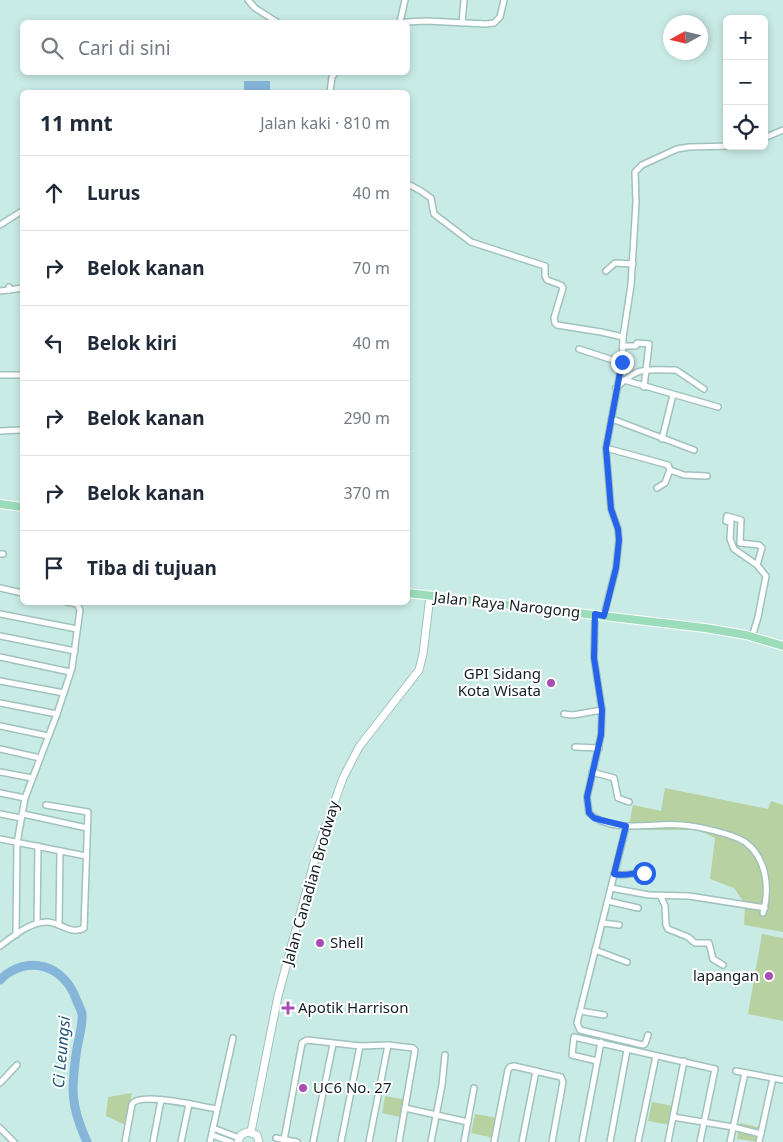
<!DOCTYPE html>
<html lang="id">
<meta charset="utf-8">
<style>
:root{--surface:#fff;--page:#f6f6f7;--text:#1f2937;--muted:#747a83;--line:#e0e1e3}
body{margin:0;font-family:"Noto Sans",sans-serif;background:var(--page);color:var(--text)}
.controls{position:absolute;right:15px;top:15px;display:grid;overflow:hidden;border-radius:8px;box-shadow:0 2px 8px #0003}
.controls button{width:45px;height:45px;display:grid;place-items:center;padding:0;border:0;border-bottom:1px solid var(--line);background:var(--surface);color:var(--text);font:25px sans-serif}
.compass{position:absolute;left:663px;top:15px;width:45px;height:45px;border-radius:50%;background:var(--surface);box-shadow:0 2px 8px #0003;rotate:262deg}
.stop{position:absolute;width:15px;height:15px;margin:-11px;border:4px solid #2563eb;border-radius:50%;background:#fff}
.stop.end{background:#2563eb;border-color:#fff;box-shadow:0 1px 5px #0008}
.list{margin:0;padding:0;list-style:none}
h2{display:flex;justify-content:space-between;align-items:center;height:65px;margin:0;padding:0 20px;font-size:21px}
h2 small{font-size:16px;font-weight:400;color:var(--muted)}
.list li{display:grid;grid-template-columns:32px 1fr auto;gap:15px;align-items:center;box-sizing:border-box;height:75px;padding:0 20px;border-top:1px solid var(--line)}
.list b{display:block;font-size:19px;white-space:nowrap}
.list em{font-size:16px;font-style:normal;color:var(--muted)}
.icon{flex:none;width:28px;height:28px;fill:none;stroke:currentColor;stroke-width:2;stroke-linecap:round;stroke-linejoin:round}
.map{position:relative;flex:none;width:783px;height:1142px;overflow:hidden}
.search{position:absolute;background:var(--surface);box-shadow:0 2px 8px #0003;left:20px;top:20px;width:390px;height:55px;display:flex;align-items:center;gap:12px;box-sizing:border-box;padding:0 18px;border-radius:8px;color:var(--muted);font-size:19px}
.panel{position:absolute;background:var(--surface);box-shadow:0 2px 8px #0003;left:20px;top:90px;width:390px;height:515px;border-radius:8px}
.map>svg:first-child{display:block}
</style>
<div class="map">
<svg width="783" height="1142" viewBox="0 0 783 1142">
<rect width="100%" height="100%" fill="#c9ebe6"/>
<g fill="#b8d1a1">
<polygon points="665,788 768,809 771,801 783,805 783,932 744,925 745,904 734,888 710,879 715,838 698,830 628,830 633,805 661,811"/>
<polygon points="762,934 783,938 783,1021 748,1014"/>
<polygon points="132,1093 126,1123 123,1124 106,1116 108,1097"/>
<polygon points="385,1096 408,1100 404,1118 382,1113"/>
<polygon points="652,1102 673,1106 670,1125 648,1121"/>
<polygon points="475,1114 498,1118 494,1138 471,1133"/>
<polygon points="740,1123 762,1128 759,1142 737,1139"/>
</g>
<rect fill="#85b5d9" x="244" y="81" width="26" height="11"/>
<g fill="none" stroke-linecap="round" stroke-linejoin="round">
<path stroke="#85b5d9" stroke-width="9" d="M0,980C27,953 64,965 76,999C78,1004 81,1009 82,1014C83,1024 79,1038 77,1048C71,1088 70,1105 87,1142"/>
<g stroke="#a0c2bd" stroke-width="8">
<g id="street">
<polyline points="248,0 255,8 277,22"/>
<polyline points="400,22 405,0"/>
<polyline points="406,22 427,21 486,24 494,23 500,17 504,0"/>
<polyline points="462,23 464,0"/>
<polyline points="330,92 332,77 336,72"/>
<polyline points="764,138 783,130"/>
<polyline points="408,184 421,191 431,198 434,214 471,242 545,266 545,276 547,280 561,285 563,288 554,318 555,323 557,325 601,332 623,337"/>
<polyline points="0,225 22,211"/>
<polyline points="606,271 615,263 633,264"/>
<polyline points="9,287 9,290 22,288"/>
<polyline points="0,291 9,290"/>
<polyline points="623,346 636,346 637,343 649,344 644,387"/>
<polyline points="579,349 622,363"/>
<polyline points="0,375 22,375"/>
<polyline points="624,380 718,407"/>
<path d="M616,388C639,366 643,370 673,370H676L704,389"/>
<polyline points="612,419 694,450"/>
<polyline points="0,431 21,430"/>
<polyline points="662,439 673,395"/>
<polyline points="606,448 668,465 670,470 665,483 657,488"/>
<polyline points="670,470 684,475 707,476"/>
<polyline points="0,554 3,554"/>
<polyline points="0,588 22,593"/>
<polyline points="0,614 77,629"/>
<path d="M595,614L594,658L602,710L601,735L587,797L589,813C613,835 653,822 682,825C697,826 733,834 745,842C767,858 770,889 763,913"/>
<polyline points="604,615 616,568 619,540 618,529 611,509 606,448 622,363 623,337 631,285 636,202 635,172 642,165 677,149 689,147 733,146"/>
<polyline points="0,636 75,651"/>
<polyline points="752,637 758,617 766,576 757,565 734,549 730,539 731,522 726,521 727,516 741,520 740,543 759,545 762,548 757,565"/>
<polyline points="0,657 70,672"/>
<polyline points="0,681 64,693"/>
<polyline points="0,703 57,714"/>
<polyline points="564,714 573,715 602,710"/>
<polyline points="0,726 48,736"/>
<polyline points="575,747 599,748"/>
<polyline points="0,749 40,758"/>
<polyline points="0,772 32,778"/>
<polyline points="592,772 614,778 618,798 629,802"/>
<polyline points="0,793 25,798"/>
<polyline points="0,814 21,818"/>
<polyline points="23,814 87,828"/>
<polyline points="626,827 577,1023 580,1030 643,1045 645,1044 648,1035"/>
<polyline points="0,839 86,856"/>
<path d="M614,874C625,877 634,872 644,873"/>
<polyline points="611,888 649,895 689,896 765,908"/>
<polyline points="661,897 665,906 666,925 668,929 688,937 695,943 709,943 713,959 723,965"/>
<polyline points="608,901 638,908"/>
<polyline points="37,923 38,846"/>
<polyline points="603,923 619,925"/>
<polyline points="59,925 60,851"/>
<polyline points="16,935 17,843 25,798 57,714 72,668 80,610 77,604 67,602"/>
<path d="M0,946C14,936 28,923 46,922C59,921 71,936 84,928L88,812L46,805"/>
<polyline points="595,950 627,962"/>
<polyline points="580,1011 604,1015"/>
<polyline points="597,1061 572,1055 574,1037 715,1069 700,1142"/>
<polyline points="736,1071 783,1080"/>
<polyline points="0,1083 17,1065"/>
<polyline points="405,1108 468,1122"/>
<polyline points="673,1117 733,1127 761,1134"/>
<polyline points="0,1128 14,1142"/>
<polyline points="213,1128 239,1138"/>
<polyline points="212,1135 231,1142"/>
<polyline points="276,1138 297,1142"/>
<polyline points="284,1140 302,1043 307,1040 360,1046 388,1045 413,1048 415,1050 399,1142"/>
<path d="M125,1142L132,1104C140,1091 202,1107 217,1109"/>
<polyline points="153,1142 161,1100"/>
<polyline points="181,1142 189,1104"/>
<polyline points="210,1142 233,1038"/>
<polyline points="313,1142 333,1044"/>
<polyline points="341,1142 360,1046"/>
<polyline points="369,1142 388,1045"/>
<polyline points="431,1142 442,1085 445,1055"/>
<polyline points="464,1142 474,1088"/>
<polyline points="494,1142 508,1070 510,1067 514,1066 561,1077 563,1082 552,1142"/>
<polyline points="522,1142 536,1071"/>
<polyline points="582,1142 601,1042"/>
<polyline points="610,1142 627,1050"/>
<polyline points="638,1142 656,1056"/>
<polyline points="668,1142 684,1061"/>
<polyline points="730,1142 745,1073"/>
<polyline points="759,1142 773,1078"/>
</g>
</g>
<g stroke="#a0c2bd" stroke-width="9">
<g id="secondary">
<polyline points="251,1132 278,996 318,848 343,778 359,747 419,670 423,654 430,596"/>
<polyline points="238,1142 241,1135 247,1132 257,1135 259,1142"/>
</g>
</g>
<g stroke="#fff" stroke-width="10">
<g id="primary">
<polyline points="0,504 22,507"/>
<polyline points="408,593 705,628 746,635 783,646"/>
</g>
</g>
<use href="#street" stroke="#fff" stroke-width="5"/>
<use href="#secondary" stroke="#fff" stroke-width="7"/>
<use href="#primary" stroke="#9bddba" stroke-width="8"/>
</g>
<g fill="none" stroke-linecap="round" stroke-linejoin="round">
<path stroke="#2563eb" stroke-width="6" d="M622,362L606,448L611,509L618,529L619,540L616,568L604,616L595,614L594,658L602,710L601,735L587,797L589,813L594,818L601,820L626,826L614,874C625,877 634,872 644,873"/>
</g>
<g fill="#a94cb5" stroke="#fff" stroke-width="2">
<circle cx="551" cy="683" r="5"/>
<circle cx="320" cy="943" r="5"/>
<circle cx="769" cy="976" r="5"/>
<path d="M285.5 1000.5h5v5h5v5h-5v5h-5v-5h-5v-5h5z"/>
<circle cx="303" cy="1088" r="5"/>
</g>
<g text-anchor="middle" stroke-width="4" stroke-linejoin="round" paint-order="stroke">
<g font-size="15" fill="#121f1e" stroke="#fff">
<text transform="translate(507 605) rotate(6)" y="5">Jalan Raya Narogong</text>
<text transform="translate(311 883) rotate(-74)" y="5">Jalan Canadian Brodway</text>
</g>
<g font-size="15" fill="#121f1e" stroke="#fff" text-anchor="start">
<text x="541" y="679" text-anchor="end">GPI Sidang<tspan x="541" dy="17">Kota Wisata</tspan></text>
<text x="330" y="948">Shell</text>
<text x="759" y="981" text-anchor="end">lapangan</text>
<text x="298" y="1013">Apotik Harrison</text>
<text x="313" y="1093">UC6 No. 27</text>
</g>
<g font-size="16" font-style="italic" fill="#1d5578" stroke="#fff">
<text transform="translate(61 1052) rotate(-85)" y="6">Ci Leungsi</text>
</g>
</g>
</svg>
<div class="controls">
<button>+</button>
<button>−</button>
<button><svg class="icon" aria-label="locate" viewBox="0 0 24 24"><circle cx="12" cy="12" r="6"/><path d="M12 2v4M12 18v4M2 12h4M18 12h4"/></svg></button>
</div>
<svg class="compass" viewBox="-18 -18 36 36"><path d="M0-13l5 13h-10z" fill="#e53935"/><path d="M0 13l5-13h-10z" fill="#747a83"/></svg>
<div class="stop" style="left:644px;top:873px"></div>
<div class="stop end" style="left:622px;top:362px"></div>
<div class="search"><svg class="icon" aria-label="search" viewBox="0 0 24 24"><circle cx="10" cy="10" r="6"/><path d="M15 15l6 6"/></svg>Cari di sini</div>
<section class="panel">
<h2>11 mnt<small>Jalan kaki · 810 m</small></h2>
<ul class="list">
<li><svg class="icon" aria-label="ahead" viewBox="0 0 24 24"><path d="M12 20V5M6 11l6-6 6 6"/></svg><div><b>Lurus</b></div><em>40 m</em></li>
<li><svg class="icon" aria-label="right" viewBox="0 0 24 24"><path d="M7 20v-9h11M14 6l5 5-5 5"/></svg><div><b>Belok kanan</b></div><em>70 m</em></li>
<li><svg class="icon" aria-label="left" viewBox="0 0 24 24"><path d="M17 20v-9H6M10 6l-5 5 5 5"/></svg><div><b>Belok kiri</b></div><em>40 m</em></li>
<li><svg class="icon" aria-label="right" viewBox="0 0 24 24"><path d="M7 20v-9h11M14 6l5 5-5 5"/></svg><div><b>Belok kanan</b></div><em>290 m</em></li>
<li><svg class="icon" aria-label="right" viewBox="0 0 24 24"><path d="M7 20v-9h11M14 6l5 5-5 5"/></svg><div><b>Belok kanan</b></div><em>370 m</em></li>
<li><svg class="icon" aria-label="arrive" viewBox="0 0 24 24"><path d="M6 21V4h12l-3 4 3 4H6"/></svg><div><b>Tiba di tujuan</b></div></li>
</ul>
</section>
</div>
